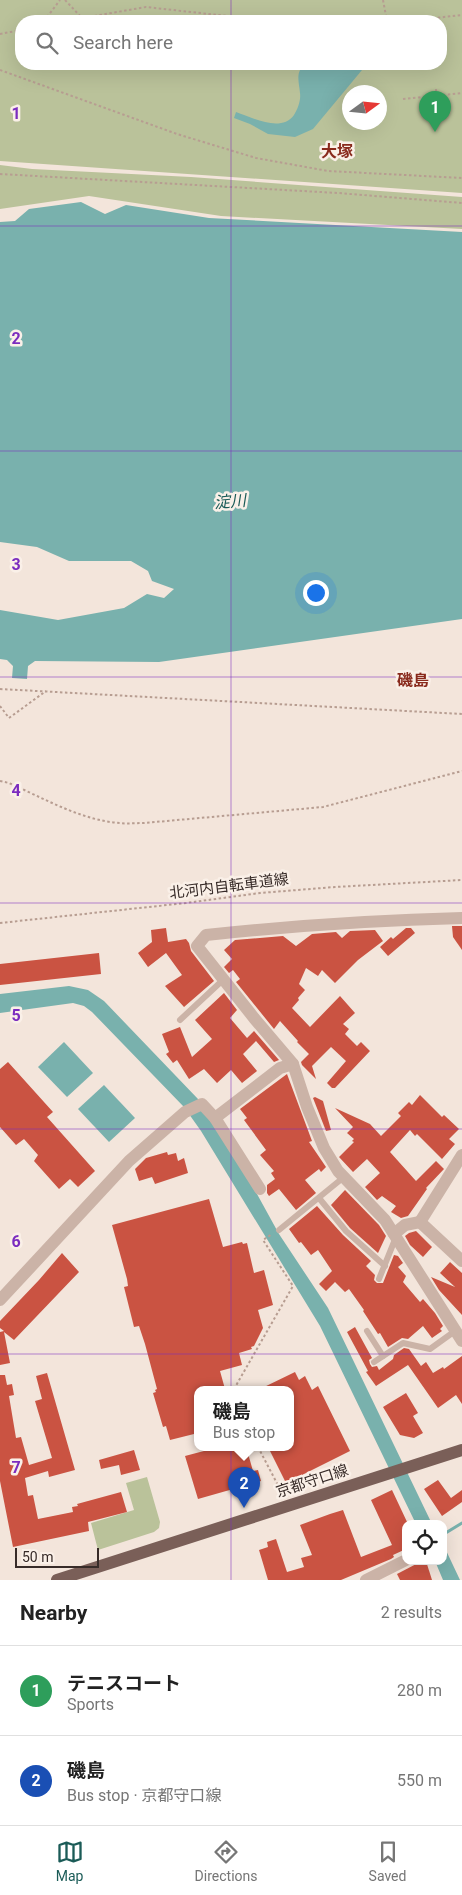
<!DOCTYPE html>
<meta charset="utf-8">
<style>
:root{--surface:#fff;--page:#f6f6f6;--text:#222;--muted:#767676;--line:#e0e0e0;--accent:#1b5b57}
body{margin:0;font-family:Roboto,"Noto Sans JP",sans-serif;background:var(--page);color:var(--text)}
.controls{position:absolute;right:15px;bottom:15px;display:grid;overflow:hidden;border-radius:10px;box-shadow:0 5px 20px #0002}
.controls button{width:45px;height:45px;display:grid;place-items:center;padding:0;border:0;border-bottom:1px solid var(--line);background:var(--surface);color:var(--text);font:25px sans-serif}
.compass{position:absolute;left:342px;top:85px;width:45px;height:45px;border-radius:50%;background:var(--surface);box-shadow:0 5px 20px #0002;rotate:75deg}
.scale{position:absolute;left:15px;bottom:12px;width:84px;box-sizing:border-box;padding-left:5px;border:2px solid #372b28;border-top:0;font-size:14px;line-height:18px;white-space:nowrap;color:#372b28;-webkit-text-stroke:4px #faf0e8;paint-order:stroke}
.you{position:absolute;left:315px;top:592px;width:18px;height:18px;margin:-12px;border:4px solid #fff;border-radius:50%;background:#1a73e8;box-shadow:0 0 0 8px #1a73e833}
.badge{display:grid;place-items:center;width:32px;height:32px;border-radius:50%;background:var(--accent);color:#fff;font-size:16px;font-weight:700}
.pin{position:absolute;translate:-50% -41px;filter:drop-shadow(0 1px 2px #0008)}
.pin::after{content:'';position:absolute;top:26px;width:18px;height:15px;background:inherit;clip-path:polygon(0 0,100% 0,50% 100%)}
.popup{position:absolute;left:194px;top:1386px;width:100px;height:65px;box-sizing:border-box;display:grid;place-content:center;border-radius:10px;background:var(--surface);filter:drop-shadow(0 1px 4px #0005);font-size:16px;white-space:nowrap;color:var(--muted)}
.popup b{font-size:19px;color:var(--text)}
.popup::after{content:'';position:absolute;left:50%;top:100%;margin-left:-10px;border:10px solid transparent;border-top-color:var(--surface)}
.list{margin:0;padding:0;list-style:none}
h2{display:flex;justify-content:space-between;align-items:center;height:65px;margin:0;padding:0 20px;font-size:21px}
h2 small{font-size:16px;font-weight:400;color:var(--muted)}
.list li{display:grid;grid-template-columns:32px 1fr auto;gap:15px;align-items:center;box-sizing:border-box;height:90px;padding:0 20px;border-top:1px solid var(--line)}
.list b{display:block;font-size:19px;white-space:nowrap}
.list p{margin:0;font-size:16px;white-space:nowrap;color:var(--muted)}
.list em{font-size:16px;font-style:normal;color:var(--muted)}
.icon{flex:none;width:28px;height:28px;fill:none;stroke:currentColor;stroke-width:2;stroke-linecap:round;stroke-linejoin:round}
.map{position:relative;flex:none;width:462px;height:1580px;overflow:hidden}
.search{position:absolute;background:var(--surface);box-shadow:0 5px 20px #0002;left:15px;right:15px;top:15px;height:55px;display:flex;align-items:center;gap:12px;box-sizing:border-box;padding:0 18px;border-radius:20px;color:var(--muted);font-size:19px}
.sheet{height:245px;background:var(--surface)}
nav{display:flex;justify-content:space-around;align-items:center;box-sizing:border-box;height:70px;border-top:1px solid var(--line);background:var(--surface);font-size:14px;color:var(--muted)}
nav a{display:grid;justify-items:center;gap:2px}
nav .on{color:var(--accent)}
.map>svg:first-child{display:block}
</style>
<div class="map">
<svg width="462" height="1580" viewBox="0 0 462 1580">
<rect width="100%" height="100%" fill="#f3e5db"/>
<g fill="#bac29a" fill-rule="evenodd">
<path d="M0,0H462V193L0,161ZM21,21H441V64H21ZM350,92H380V122H350Z"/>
<polygon points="0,165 32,169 191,177 462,197 462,229 221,216 89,196 0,209"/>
<polygon points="147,1477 160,1522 159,1528 154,1532 98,1550 91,1523 134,1510 126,1483"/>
</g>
<g fill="#79b1ad">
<path d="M305,64H367L313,129L295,137L268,134L250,124L234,118L236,112C253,118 281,133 294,115C298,109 301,100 300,93C299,82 295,72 305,64Z"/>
<polygon points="81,202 105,214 126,205 209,218 462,232 462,619 159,662 35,661 28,666 27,679 12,678 13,666 7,660 0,659 0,610 58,620 124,608 147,594 164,598 174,589 152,581 148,571 131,561 69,561 37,547 0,542 0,222 15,221 29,209"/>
<polygon points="69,986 88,990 104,1001 198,1099 257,1194 279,1234 328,1308 432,1524 416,1524 320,1326 201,1131 184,1107 92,1012 84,1006 73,1003 0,1013 0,994"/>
<polygon points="64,1042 93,1073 67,1097 38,1067"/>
<polygon points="104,1085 135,1118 109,1142 78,1109"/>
<polygon points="443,1544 460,1580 443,1580 435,1561 443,1561"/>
</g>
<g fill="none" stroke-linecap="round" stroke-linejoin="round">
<polyline stroke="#79b1ad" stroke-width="3" points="444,1534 462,1523"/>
</g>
<g fill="#ca5342">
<polygon points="452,926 462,926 462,950 453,937"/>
<polygon points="166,928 168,942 186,939 189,943 191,951 214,981 184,1007 165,986 182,975 166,953 148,967 138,953 152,942 151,930"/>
<polygon points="406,928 411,928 415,933 388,956 380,947 391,937 393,939"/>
<polygon points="375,930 383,941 358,960 335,983 322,970 318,976 306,968 299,984 305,990 298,998 299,1000 292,1008 310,1027 340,996 355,1013 343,1024 349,1029 345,1034 357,1046 361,1042 370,1051 335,1088 332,1088 327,1083 346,1061 331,1047 312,1066 316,1079 302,1065 301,1062 309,1054 297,1042 298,1041 280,1021 274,1029 236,982 240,979 233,970 229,973 224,967 232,959 224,950 235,940 283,936 296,946 312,934 336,932 342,938 350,931"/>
<polygon points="99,953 101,974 0,985 0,964"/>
<polygon points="224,993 237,1010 230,1018 247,1038 254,1031 279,1060 274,1062 256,1041 243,1054 257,1071 242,1083 231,1070 217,1083 204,1069 189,1079 177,1060 173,1063 166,1054 169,1052 162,1034 180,1027 192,1057 212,1039 195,1020"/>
<polygon points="8,1062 53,1112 47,1117 95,1171 78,1187 70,1179 59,1189 34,1161 38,1155 24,1139 16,1145 0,1127 0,1069"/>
<polygon points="287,1074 312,1141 309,1142 326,1167 321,1172 319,1169 305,1180 316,1193 296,1210 279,1189 269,1196 267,1193 267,1185 275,1179 271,1173 274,1171 260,1155 266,1150 244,1120 247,1118 240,1109"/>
<polygon points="420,1095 442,1117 444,1115 459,1129 449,1139 455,1144 442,1159 417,1134 415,1136 410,1130 390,1152 416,1181 436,1161 444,1169 426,1188 427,1189 408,1216 401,1218 391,1212 396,1206 382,1196 377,1200 365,1187 380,1173 367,1159 353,1172 339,1157 354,1142 352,1141 354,1139 347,1133 353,1127 335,1108 370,1124 381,1136 401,1116 398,1113 409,1102 412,1105"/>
<polygon points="315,1097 323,1101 331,1130 326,1131 313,1098"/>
<polygon points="167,1152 168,1155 176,1153 178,1161 184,1158 188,1173 155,1184 152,1177 139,1181 135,1169 146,1158"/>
<polygon points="345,1190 379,1225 386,1236 378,1253 350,1228 331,1205"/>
<polygon points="209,1199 223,1247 242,1242 243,1244 247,1243 254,1273 264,1270 273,1305 258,1310 263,1328 254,1346 251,1347 252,1349 239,1353 242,1365 220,1371 225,1389 198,1389 198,1433 170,1440 166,1426 163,1427 153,1393 156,1392 155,1390 157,1389 145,1344 139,1326 134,1327 124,1287 128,1286 127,1279 112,1225"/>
<polygon points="317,1206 343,1235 371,1261 366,1266 375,1275 374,1280 377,1283 383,1283 394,1255 398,1256 403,1263 398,1267 406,1276 403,1282 420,1302 423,1299 435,1313 443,1326 440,1329 442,1331 432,1338 423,1326 408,1339 402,1338 388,1347 380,1333 378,1334 363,1311 364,1310 349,1289 345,1292 335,1282 326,1291 319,1284 332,1271 318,1250 311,1255 301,1242 299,1243 289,1229"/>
<polygon points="416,1231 432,1247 423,1257 410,1245 405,1236 409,1233"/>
<polygon points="62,1253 79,1272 14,1340 4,1332 10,1363 0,1365 0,1332 4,1331 0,1328 0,1321 39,1280"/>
<polygon points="450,1262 462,1273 462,1315 439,1290 431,1277 455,1287 440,1273"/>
<polygon points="355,1327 372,1358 369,1360 370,1364 372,1367 377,1366 379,1370 393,1359 394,1355 404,1348 409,1349 421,1366 426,1362 433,1373 443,1367 444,1369 462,1356 462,1404 456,1395 438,1408 408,1365 376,1386 366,1372 368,1371 347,1332"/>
<polygon points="295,1372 299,1380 305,1376 312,1390 318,1386 350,1451 286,1483 268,1447 290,1447 290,1389 260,1389"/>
<polygon points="47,1373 75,1470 49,1477 48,1471 25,1478 28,1496 33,1495 38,1519 73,1512 72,1507 78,1506 77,1504 121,1492 127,1512 88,1522 89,1531 13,1547 0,1481 0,1375 5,1375 7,1385 12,1384 14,1395 9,1396 16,1438 21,1437 29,1465 52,1458 35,1401 42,1399 36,1376"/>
<polygon points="406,1393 418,1413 413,1416 423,1433 414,1438 400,1435 383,1407"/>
<polygon points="219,1447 244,1447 245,1450 247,1450 253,1471 258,1470 261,1481 198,1499 185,1456"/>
<polygon points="134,1450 140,1470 121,1475 119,1465 101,1469 99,1460"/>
<polygon points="438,1480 451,1498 462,1490 462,1502 442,1516 424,1489"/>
<polygon points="392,1490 408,1524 406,1524 406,1549 393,1555 394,1557 391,1559 341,1580 268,1580 259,1550 268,1547 267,1542 276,1539 287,1572 304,1567 301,1558 312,1555 300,1525 330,1514 343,1510 361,1557 392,1545 371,1500"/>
<polygon points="422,1561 426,1561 432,1580 400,1580 397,1574"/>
</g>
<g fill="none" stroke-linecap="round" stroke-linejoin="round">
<g stroke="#b79d91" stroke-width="2" stroke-dasharray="2.5 2.5" stroke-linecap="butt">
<polyline points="65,0 82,18"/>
<polyline points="383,0 387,21"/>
<polyline points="44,21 60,0"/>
<polyline points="65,21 146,7 272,21"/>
<polyline points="408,21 462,15"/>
<polyline points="0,34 21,30"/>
<polyline points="0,70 177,134 256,158 328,171 462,178"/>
<polyline points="436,89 437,102"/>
<polyline points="403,99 462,93"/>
<polyline points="0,174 338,193 462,203"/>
<polyline points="0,689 462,714"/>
<polyline points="0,706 9,718 46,691"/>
<path d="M0,781L9,783C43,798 83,821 120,823C128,824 136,823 144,823L323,807L462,771"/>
<polyline points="0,923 186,903 260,893 335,887 462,880"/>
<polyline points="234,1389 293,1286 263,1240 272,1234"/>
<polyline points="258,1447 281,1491"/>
</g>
<g stroke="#cbb3a7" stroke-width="6">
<polyline points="180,1020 224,979"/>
<polyline points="319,1198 346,1231 385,1266"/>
<polyline points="279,1230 344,1177"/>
<polyline points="379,1279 396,1237"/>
<polyline points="367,1331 383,1356"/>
<polyline points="374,1362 403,1343 430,1349 455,1331"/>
</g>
<g stroke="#cbb3a7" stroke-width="12">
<path d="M462,918C376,920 291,926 206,935L197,946L254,1018L293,1064L307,1107L324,1148L338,1171L385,1220L462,1341"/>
<polyline points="215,1118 280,1068 293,1064"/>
<polyline points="462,1155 420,1222 462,1261"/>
<polyline points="394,1234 405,1225 420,1222"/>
<polyline points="0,1300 129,1161 185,1112 202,1104 215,1118 260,1189"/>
<polyline points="366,1580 406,1560"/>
</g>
<polyline stroke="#7a5f58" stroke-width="12" points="57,1580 462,1450"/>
</g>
<path fill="none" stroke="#7b2cbf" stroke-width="1" stroke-opacity="0.55" d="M231,0V21M231,64V1580M0,226H462M0,451H462M0,677H462M0,903H462M0,1129H462M0,1354H462"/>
<g text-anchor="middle" stroke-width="5" stroke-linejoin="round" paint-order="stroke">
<g font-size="15" fill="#372b28" stroke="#faf0e8">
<text transform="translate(229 886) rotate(-7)" y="5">北河内自転車道線</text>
<text transform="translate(312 1481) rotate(-18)" y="5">京都守口線</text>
</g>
<g font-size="16" font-weight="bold" fill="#892a1d" stroke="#faf0e8">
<text x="337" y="157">大塚</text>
<text x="413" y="686">磯島</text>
</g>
<g font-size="16" font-style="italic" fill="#1b5b57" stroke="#faf0e8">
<text transform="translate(230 501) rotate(-5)" y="6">淀川</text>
</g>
</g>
<g font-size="16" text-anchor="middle" font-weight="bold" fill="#7b2cbf" stroke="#faf0e8" stroke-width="5" stroke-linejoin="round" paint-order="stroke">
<text x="16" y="119">1</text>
<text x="16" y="344">2</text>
<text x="16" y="570">3</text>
<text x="16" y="796">4</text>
<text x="16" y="1021">5</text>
<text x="16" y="1247">6</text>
<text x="16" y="1473">7</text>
</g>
</svg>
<div class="controls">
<button><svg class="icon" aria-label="locate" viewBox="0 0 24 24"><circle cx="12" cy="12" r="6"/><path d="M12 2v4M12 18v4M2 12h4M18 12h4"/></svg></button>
</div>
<svg class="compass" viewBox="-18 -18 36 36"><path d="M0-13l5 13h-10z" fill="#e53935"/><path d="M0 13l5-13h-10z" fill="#767676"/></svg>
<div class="scale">50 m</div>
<div class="you"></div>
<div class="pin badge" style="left:435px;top:132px;background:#2e9e5b">1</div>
<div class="pin badge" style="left:244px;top:1508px;background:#1a4fb4">2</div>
<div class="popup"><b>磯島</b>Bus stop</div>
<div class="search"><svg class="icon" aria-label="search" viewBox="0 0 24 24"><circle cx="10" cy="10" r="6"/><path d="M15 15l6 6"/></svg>Search here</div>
</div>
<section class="sheet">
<h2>Nearby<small>2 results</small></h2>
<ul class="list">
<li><span class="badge" style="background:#2e9e5b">1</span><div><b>テニスコート</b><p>Sports</p></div><em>280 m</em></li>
<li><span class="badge" style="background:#1a4fb4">2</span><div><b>磯島</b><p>Bus stop · 京都守口線</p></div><em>550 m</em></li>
</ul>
</section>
<nav>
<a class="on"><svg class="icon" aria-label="map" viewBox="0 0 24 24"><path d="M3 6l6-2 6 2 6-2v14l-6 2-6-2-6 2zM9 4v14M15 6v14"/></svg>Map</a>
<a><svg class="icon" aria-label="directions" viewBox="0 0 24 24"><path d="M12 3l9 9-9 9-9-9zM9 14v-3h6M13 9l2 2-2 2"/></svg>Directions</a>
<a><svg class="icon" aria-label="saved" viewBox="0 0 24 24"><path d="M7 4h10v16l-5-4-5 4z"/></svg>Saved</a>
</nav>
